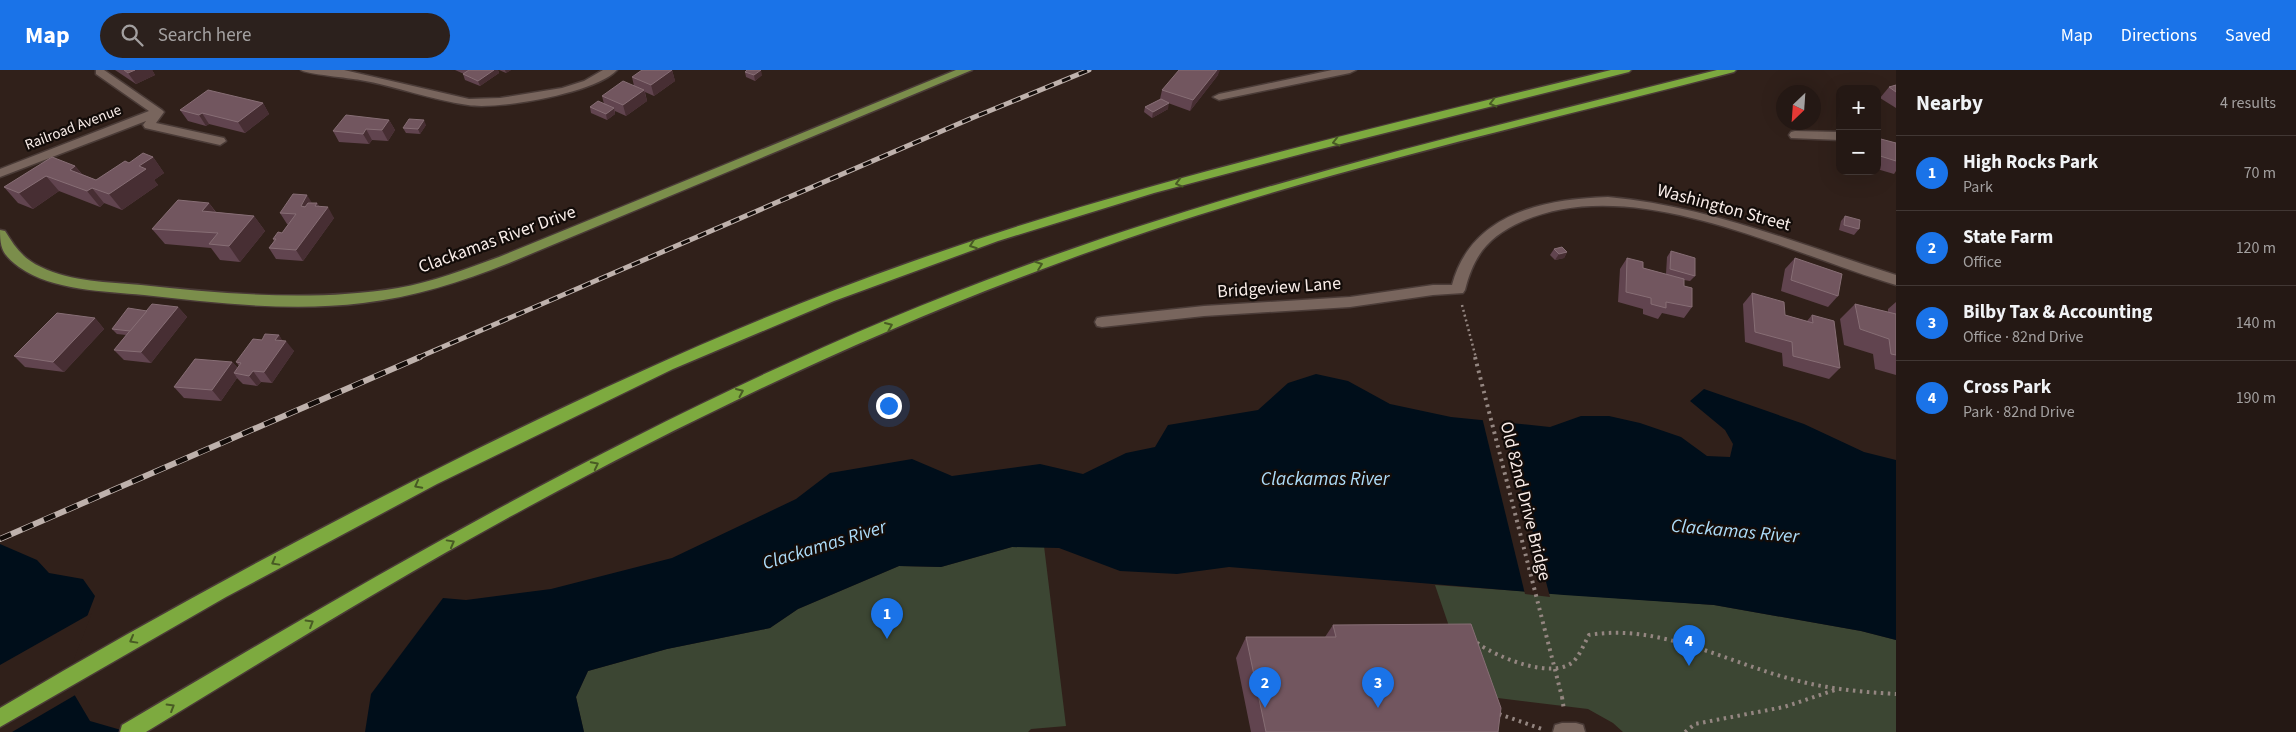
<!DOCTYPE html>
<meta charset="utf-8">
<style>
:root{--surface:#241814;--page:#2c211d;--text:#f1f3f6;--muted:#a3a0a0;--line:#413734;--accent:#1a73e8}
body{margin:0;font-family:"Source Sans 3",sans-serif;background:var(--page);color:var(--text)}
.controls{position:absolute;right:15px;top:15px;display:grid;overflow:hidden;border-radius:10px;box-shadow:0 5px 20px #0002}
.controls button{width:45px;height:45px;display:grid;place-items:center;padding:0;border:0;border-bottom:1px solid var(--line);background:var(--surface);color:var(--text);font:25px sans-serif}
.compass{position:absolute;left:1776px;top:15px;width:45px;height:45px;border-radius:50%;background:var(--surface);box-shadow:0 5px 20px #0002;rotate:205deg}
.you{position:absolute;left:888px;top:335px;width:18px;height:18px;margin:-12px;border:4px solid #fff;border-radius:50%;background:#1a73e8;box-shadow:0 0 0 8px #1a73e833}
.badge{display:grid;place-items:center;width:32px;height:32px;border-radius:50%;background:var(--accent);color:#fff;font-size:16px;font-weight:700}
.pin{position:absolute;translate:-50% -41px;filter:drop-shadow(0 1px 2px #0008)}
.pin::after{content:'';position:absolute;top:26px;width:18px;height:15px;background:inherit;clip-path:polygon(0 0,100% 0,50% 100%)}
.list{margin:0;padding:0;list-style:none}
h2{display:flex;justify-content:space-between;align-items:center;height:65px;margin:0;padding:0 20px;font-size:21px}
h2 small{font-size:16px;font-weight:400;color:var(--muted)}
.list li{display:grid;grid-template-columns:32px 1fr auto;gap:15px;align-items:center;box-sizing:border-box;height:75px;padding:0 20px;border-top:1px solid var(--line)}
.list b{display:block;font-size:19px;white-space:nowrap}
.list p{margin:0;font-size:16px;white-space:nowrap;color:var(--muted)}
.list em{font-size:16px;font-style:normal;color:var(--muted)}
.icon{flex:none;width:28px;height:28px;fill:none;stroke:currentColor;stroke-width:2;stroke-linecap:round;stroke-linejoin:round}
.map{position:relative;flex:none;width:1896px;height:662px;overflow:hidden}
header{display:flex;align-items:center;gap:30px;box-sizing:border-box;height:70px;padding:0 25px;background:var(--accent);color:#fff}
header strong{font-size:24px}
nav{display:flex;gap:28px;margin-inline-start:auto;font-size:18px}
.search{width:350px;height:45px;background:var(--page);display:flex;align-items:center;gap:12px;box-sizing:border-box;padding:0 18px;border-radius:28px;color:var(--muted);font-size:19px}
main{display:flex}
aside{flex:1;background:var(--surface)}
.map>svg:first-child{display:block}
</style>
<header>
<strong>Map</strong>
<div class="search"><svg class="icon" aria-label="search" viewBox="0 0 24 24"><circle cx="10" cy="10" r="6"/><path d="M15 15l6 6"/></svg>Search here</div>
<nav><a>Map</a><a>Directions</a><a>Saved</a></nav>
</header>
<main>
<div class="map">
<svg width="1896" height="662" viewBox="0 0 1896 662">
<rect width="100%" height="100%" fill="#30201a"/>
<g fill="#3c4633">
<polygon points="1044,476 1066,656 1031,659 1028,662 584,662 576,627 588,601 667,579 770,558 798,539 899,496 941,497 1012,477"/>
<polygon points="1435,515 1714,535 1861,561 1896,570 1896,662 1623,662 1613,653 1588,639 1498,628 1491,622 1453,568"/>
</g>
<g fill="#000e1a">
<polygon points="1316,304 1348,311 1390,334 1451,347 1550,357 1581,346 1609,346 1640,353 1681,367 1707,386 1730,387 1733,374 1725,360 1690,331 1704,319 1804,354 1864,382 1896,390 1896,570 1861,561 1714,535 1564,525 1229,497 1177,504 1120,501 1059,478 1012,477 941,497 899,496 798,539 770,558 667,579 588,601 576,627 584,662 365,662 371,624 443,528 466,530 551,519 672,488 796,429 830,403 912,389 952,406 1040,394 1083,404 1126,383 1155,377 1168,355 1258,340 1288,313"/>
<polygon points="0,474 37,490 49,503 83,509 95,526 64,607 90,651 128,662 0,662"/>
</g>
<g fill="#30201a">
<polygon points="1482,347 1503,350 1550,527 1525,524"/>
<polygon points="92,543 67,607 77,624 12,662 0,662 0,595"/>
</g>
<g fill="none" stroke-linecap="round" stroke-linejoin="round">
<g stroke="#4a3b37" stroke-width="3">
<g id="minor">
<polygon points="96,0 104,0 162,40 164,42 156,53 224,68 226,71 220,75 145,58 143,55 146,51 0,107 0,99 149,41 96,4"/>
<path d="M301,0H344L469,29L500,28L562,18L584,11L603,0H617C596,23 498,40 468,35C431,30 396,16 360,10C351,8 305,4 301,0Z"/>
<polygon points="1332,0 1356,0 1350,3 1219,30 1213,27 1219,24"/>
<polygon points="1795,61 1840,62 1840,70 1791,68 1789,65 1791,62"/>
<path d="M1608,127C1708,136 1801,175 1896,205V215C1787,183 1634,102 1523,151C1489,166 1474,184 1465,220L1463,223L1433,225L1350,237L1204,246L1102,257L1097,256L1095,252L1097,248L1102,247L1204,236L1350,227L1433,215H1452C1471,143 1544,129 1608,127Z"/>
<polygon points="1562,653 1576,653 1583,655 1585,662 1553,662 1555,655"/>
</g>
</g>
<g stroke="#4a3b37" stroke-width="3">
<path id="major" d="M956,0H972L509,193C461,212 414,227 363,233C291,242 216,233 144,225C104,221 53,221 19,197C3,185 0,179 0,160L5,161C15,177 23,189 41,197C72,212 108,212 141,215C227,224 313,232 398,218C433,212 466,199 499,187Z"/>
</g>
<g stroke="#4a3b37" stroke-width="3">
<g id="highway">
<path d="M1611,0H1631L1629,2L1309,82L1154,123L998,171L834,231L673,299L437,414L226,527L0,657V638C153,547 310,462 469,383C613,312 760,245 911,192C1140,111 1376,58 1611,0Z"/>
<path d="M1717,0H1736L1734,2C1502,62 1265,114 1040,200C864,266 694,347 528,437C398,507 273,585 146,662H120L122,655C417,480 714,307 1038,191C1259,111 1489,58 1717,0Z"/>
</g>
</g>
<g stroke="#948681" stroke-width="4" stroke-dasharray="2.5 4.5" stroke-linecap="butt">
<path d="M1477,573C1497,587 1551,610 1573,592C1580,585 1584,574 1589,565C1660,553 1728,593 1795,610C1828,619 1862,622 1896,624"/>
<polyline points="1562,627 1564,640"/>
<polyline points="1499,644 1542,659"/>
<polyline points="1685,662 1695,654 1784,637 1835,620"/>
</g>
<use href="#minor" fill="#78655d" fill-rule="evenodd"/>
<use href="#major" fill="#7b8e4b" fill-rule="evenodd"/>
<use href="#highway" fill="#7daa3f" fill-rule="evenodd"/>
<g stroke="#beb1ac" stroke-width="5">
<polyline id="rail-far1" points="417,288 972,48 1089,0"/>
</g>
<g stroke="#beb1ac" stroke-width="6">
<polyline id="rail" points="0,469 420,287"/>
</g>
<use href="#rail-far1" stroke="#130c09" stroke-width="3" stroke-dasharray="9" stroke-linecap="butt"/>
<use href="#rail" stroke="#130c09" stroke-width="4.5" stroke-dasharray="12" stroke-linecap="butt"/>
<polyline stroke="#948681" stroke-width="2.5" stroke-dasharray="2 3" stroke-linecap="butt" points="1462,235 1476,288"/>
<polyline stroke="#948681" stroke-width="4" stroke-dasharray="2.5 4.5" stroke-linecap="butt" points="1475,287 1562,627"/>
</g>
<g fill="#61444f">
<polygon points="115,0 152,0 155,5 136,14"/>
<polygon points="455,0 498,0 499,3 480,16 465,10 463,4 464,4"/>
<polygon points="499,0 511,0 506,3"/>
<polygon points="672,0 675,11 654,26 645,22 647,31 626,46 615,41 615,44 607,50 591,43 590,37 604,34 602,26 634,16 632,7"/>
<polygon points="745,2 762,5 755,11 746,7"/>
<polygon points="1218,5 1190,41 1168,33 1168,39 1152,48 1144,42 1145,37 1160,29 1162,20"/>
<polygon points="1896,15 1896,38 1880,28 1889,17"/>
<polygon points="263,33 269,44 245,63 209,54 206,56 188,51 180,40"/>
<polygon points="389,50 395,60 388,71 372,70 369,74 339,72 333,61"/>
<polygon points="426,55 420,64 406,63 403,58"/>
<polygon points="1877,68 1896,73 1896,101 1894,104 1877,99"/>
<polygon points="153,87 164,103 154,110 158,115 122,140 104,133 100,137 59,121 33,139 18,133 4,117 75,96 82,104 96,110 129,93"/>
<polygon points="209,133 216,142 254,146 265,161 240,192 220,190 211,178 165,174 152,159"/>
<polygon points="312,133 317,133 319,136 334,148 303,191 276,189 269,178 274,171 273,169 282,163 288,154 287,154 280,143"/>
<polygon points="1845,146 1859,159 1854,165 1839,160 1841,151"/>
<polygon points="1554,179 1567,182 1564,188 1555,190 1550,185"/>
<polygon points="1671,181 1695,206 1690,211 1684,210 1684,216 1692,237 1684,248 1662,243 1658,249 1643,244 1643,239 1618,232 1620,199 1627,188 1643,198 1666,204 1667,187"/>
<polygon points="1795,188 1838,226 1828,237 1781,221 1785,199"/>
<polygon points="1752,223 1785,245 1807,251 1812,245 1840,298 1829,309 1783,296 1782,283 1745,272 1743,234"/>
<polygon points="1896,232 1896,305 1875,299 1873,284 1844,275 1840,249 1855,234 1888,242 1888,239"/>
<polygon points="178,237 187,247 151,293 124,290 114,280 126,265 117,264 112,259 147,241"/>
<polygon points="95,248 104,259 64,302 25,297 14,286"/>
<polygon points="279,265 282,271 294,281 272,313 261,312 257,316 243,314 237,308 221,331 184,328 174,317 232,292 238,298 239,296 236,292 262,270"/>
<polygon points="1333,555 1498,662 1251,662 1236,588 1246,567 1325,567"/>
</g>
<g fill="#472e33">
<polygon points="135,0 152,0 155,5 136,14 128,3"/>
<polygon points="494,0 498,0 499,3 480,16 478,11"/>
<polygon points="505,0 511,0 506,3"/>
<polygon points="672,0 675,11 654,26 651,15"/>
<polygon points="761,0 762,5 755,11 754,5"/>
<polygon points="1217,0 1220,0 1218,5 1190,41 1193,30"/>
<polygon points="644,20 647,31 626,46 623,35"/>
<polygon points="263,33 269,44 245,63 238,52"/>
<polygon points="1169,33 1168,39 1152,48 1153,42"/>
<polygon points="614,38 615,44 607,50 606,44"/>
<polygon points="202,43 209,54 206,56 199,45"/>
<polygon points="389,50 395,60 388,71 382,60"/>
<polygon points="424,50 426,55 420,64 418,59"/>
<polygon points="366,59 372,70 369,74 363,64"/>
<polygon points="153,87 164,103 154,110 158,115 122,140 109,124 139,96"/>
<polygon points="75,96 88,112 70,100"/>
<polygon points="46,106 59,121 33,139 19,123"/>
<polygon points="92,118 104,133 100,137 87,121"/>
<polygon points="307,125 314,136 301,136"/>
<polygon points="209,133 220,149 202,141"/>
<polygon points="317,133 323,143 328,137 334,148 303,191 296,180"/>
<polygon points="254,146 265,161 240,192 229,176"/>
<polygon points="1567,182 1564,188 1555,190 1559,184"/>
<polygon points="178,237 187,247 151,293 141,282"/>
<polygon points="95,248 104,259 64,302 53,292"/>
<polygon points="279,265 284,273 286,271 294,281 272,313 264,302 275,270"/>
<polygon points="232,292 241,302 234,303 237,308 221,331 212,320"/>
<polygon points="253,301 261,312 257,316 249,306"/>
</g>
<g fill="#72565f" stroke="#876e75">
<polygon points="124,0 135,0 128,3"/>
<polygon points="469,0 494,0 478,11 463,4"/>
<polygon points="642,0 672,0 651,15 632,7"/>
<polygon points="747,0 761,0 754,5 745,2"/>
<polygon points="1179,0 1217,0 1193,30 1162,20"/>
<polygon points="623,11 644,20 623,35 602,26"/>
<polygon points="1896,15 1896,22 1889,17"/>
<polygon points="208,20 263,33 238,52 202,43 199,45 180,40"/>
<polygon points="1161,29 1169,33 1153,42 1145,37"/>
<polygon points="598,31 614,38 606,44 590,37"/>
<polygon points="346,45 389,50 382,60 366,59 363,64 333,61"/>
<polygon points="409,49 424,50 418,59 403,58"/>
<polygon points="1877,68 1896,73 1896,91 1877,85"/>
<polygon points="143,83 153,87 139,96 146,99 109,124 92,118 87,121 46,106 19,123 4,117 52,87 75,96 70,100 96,110 125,91 129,93"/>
<polygon points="293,124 307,125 301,136 305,137 308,133 317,133 315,136 328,137 296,180 269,178 276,169 273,169 278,162 282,163 296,144 280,143"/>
<polygon points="178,130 209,133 202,141 254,146 229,176 209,174 218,163 152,159"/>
<polygon points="1845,146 1860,150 1859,159 1844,155"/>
<polygon points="1562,177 1567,182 1559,184 1554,179"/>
<polygon points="1671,181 1695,188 1695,206 1670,199"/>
<polygon points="1627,188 1643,192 1643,198 1684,209 1684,216 1692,218 1692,237 1666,232 1666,238 1651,234 1651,228 1626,222"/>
<polygon points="1795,188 1842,204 1838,226 1791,210"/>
<polygon points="1752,223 1784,232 1785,245 1813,253 1812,245 1834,251 1840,298 1793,286 1792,272 1755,262"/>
<polygon points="152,234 178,237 141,282 114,280"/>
<polygon points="1855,234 1896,244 1896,285 1891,284 1889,269 1860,259"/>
<polygon points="128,238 147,241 130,261 112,259"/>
<polygon points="57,243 95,248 53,292 14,286"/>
<polygon points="265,264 279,265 275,270 286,271 264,302 253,301 249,306 234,303 241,293 236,292 253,269 262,270"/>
<polygon points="195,289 232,292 212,320 174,317"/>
<polygon points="1471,554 1501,638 1498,662 1266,662 1246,567 1336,567 1333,555"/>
</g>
<defs><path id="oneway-chevron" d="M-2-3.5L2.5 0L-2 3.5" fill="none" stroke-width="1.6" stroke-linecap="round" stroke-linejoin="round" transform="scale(1.25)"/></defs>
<g stroke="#485b24">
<use href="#oneway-chevron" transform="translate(1493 33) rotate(166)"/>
<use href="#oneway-chevron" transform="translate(1336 72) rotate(166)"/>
<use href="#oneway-chevron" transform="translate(1179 113) rotate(165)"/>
<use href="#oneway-chevron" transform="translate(973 175) rotate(160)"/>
<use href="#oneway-chevron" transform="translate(1039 195) rotate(-20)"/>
<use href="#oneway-chevron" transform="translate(889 256) rotate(-23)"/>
<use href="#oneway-chevron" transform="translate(740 322) rotate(-24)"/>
<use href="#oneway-chevron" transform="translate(595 395) rotate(-27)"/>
<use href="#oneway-chevron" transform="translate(418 415) rotate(152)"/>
<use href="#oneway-chevron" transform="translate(451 473) rotate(-29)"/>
<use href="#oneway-chevron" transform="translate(275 492) rotate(151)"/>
<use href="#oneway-chevron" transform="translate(310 553) rotate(-31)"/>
<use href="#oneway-chevron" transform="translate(133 570) rotate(151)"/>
<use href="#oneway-chevron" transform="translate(171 637) rotate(-31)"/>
</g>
<g text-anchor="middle" stroke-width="4.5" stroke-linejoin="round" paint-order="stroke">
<g font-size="15" fill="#f9ede9" stroke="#130c09">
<text transform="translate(73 57) rotate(-21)" y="5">Railroad Avenue</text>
</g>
<g font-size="18" fill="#f9ede9" stroke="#130c09">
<text transform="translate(1724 137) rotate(15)" y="6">Washington Street</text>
<text transform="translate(497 169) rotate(-20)" y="6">Clackamas River Drive</text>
<text transform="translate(1279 217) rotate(-4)" y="6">Bridgeview Lane</text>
<text transform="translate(1526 431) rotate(76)" y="6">Old 82nd Drive Bridge</text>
</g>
<g font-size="19" font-style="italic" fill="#addcf9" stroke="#130c09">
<text x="1325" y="415">Clackamas River</text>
<text transform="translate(1735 460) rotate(5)" y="7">Clackamas River</text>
<text transform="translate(824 474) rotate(-17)" y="7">Clackamas River</text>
</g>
</g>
</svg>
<div class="controls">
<button>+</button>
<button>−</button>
</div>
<svg class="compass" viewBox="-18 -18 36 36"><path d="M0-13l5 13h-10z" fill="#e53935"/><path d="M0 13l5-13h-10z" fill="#a3a0a0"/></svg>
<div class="you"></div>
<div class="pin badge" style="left:887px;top:569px">1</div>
<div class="pin badge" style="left:1265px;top:638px">2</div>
<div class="pin badge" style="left:1378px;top:638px">3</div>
<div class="pin badge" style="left:1689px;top:596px">4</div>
</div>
<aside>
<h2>Nearby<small>4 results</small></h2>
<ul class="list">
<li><span class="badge">1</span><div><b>High Rocks Park</b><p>Park</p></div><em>70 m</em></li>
<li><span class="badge">2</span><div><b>State Farm</b><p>Office</p></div><em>120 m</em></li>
<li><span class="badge">3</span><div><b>Bilby Tax &amp; Accounting</b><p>Office · 82nd Drive</p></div><em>140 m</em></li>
<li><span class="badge">4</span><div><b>Cross Park</b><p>Park · 82nd Drive</p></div><em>190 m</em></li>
</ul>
</aside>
</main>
